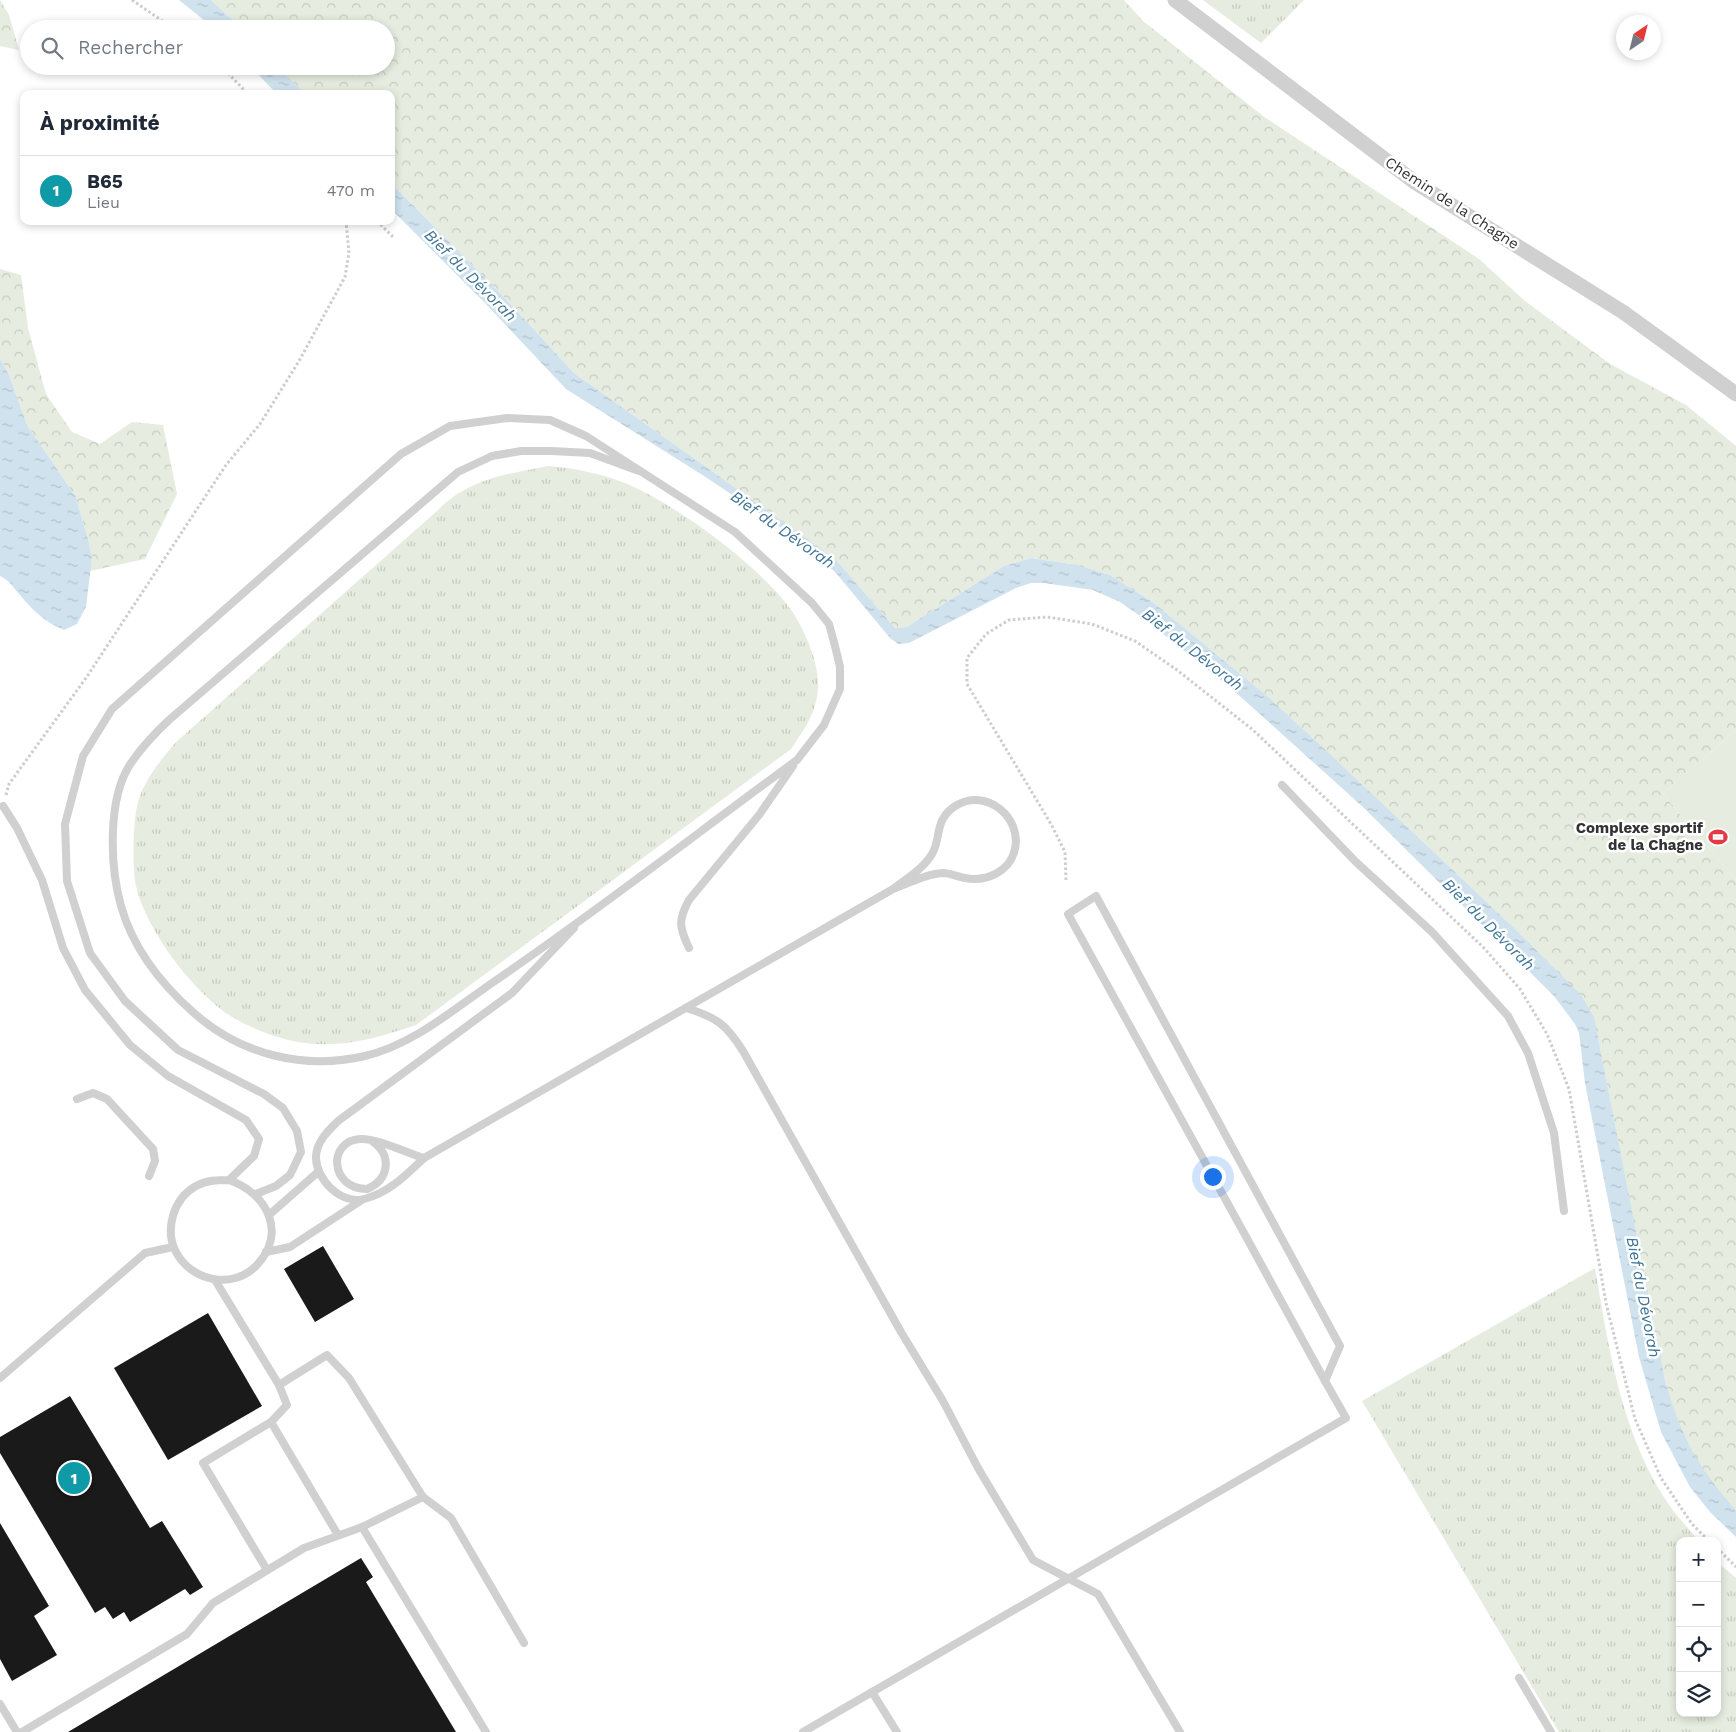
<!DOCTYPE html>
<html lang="fr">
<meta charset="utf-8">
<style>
:root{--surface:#fff;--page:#f6f6f7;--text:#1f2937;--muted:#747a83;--line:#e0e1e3;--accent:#e63946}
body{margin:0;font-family:"Work Sans",sans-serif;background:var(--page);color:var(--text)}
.controls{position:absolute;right:15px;bottom:15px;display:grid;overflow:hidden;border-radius:10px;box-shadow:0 2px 8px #0003}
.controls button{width:45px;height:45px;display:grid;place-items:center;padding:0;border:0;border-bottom:1px solid var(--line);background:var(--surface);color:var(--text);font:25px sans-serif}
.compass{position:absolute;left:1616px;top:15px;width:45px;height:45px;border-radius:50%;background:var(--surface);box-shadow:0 2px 8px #0003;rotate:35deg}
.you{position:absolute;left:1212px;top:1176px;width:18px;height:18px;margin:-12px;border:4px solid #fff;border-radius:50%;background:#1a73e8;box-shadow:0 0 0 8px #1a73e833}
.badge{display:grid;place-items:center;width:32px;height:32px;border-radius:50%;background:var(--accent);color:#fff;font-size:16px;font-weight:700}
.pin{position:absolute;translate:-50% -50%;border:2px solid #fff;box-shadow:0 1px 5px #0006}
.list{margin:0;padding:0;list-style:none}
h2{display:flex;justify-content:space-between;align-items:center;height:65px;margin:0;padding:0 20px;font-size:21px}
h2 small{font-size:16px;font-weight:400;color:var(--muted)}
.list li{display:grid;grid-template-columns:32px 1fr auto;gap:15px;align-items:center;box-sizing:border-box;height:70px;padding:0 20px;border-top:1px solid var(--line)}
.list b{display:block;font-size:19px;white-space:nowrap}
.list p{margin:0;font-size:16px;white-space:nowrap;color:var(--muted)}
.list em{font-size:16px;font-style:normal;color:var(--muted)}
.icon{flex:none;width:28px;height:28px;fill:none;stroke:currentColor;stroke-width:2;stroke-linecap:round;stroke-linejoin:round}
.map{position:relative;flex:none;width:1736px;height:1732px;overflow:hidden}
.search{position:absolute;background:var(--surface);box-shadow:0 2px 8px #0003;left:20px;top:20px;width:375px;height:55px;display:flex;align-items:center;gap:12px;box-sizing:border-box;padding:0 18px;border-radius:28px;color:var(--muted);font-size:19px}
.panel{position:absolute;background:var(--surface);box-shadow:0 2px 8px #0003;left:20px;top:90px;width:375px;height:135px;border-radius:10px}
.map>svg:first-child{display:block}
</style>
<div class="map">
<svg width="1736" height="1732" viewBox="0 0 1736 1732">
<defs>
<pattern id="grass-tufts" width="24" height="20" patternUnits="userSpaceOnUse" patternTransform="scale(1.25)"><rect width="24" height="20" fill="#e6ecdf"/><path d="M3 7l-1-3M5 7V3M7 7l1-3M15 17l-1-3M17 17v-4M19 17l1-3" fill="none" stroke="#c6cbc0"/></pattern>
<pattern id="forest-crowns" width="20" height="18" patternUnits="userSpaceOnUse" patternTransform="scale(1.25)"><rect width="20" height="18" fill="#e6ecdf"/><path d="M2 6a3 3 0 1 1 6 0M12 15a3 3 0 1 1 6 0" fill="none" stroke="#c6cbc0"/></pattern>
<pattern id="water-ripples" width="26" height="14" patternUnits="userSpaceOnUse" patternTransform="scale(1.25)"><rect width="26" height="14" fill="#cfe2ee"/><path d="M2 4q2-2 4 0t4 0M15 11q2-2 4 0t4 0" fill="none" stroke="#b2c2cd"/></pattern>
</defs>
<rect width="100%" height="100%" fill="#fff"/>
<g fill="url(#grass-tufts)">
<polygon points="1203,0 1304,0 1261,43"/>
<path d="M548,466C574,468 598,473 622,482C671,500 768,571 795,616C807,636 819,664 818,687C817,712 804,730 791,749L416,1025C383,1036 351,1046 316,1044C285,1043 243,1027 218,1007C185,980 146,928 136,886C132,866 133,826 137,806C142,782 161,760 176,742L437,511C468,479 507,474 548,466Z"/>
<path d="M1595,1268C1609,1350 1622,1439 1672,1509C1680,1520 1690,1530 1699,1541H1680V1713H1717V1562L1736,1578V1732H1559L1362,1401Z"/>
</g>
<g fill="url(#forest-crowns)">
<polygon points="0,0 9,15 19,50 0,46"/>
<path d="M211,0H1124L1143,21L1263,116L1479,259L1525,301L1610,364L1686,405L1736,446V730L1663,794L1736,880V1510C1726,1499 1715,1488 1706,1475C1681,1442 1669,1398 1660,1358L1597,1033L1511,925L1266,695L1154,603L1110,575L1078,565L1031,558L1004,566L905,628H895L838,562L824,551L574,373L505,298L391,183V94H305L278,66H386V29H242Z"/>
<polygon points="0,269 21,275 28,328 46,394 72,432 100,444 132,422 163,425 177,494 145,559 90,571 92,558 89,543 76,497 27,425 10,377 0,358"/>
</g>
<polygon fill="#e6ecdf" points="1736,730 1736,880 1663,794"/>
<g fill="url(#water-ripples)">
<polygon points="179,0 211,0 242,29 215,29"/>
<polygon points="250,66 278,66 305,94 277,94"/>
<path d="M391,183L505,298L574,373L824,551L838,562L895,628H905L1004,566L1031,558L1078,565L1110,575L1154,603L1266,695L1318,743L1511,925L1581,995L1594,1017L1665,1380C1681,1437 1697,1466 1736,1510V1537L1710,1512L1690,1487L1661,1432L1639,1357L1585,1083L1579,1033L1575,1024L1554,996L1363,807L1233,690L1147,621L1120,602L1093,590L1044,583H1031L1016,588L909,643L898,644L890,638L836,573L801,541L704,476L566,389L484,302L391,209Z"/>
<path d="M0,358L10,377L27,425L76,497L89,543L92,558L86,607L77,624L64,630C45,622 33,611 20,595C13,588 10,580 0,576Z"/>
</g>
<g fill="#1a1a1a">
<polygon points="323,1246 354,1299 315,1322 284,1269"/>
<polygon points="208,1313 262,1406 168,1460 114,1368"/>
<polygon points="70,1396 150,1528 162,1521 203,1587 190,1595 185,1589 130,1622 124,1612 113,1619 105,1607 95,1613 0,1453 0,1437"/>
<polygon points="0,1523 49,1606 34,1616 57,1655 12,1681 0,1659"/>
<polygon points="361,1558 373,1577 366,1582 456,1732 68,1732"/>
</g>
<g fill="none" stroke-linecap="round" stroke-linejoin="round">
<g stroke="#cdcdcd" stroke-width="3" stroke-dasharray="2.5 2.5" stroke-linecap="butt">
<polyline points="132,0 174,29"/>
<polyline points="221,66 248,94"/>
<polyline points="377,221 394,238"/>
<polyline points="6,795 9,784 86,678 226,465 260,424 299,361 345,277 349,253 346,221"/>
<polyline points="1066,880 1065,852 1051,824 967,684 967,658 986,634 1009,620 1047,617 1092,624 1135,641 1177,670 1253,730 1483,947 1520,989 1547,1034 1569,1089 1606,1303 1635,1419 1661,1478 1692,1524 1709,1541"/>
<polyline points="1717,1548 1736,1567"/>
</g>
<g stroke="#d0d0d0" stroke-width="8">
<polyline points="1282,785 1355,861 1432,932 1508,1016 1528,1053 1554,1133 1564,1211"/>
<path d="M3,806L17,828L42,880L63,948L85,990L130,1045L168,1076L246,1120L259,1139L254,1156L229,1180C218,1180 207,1180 196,1186C174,1198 164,1229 176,1252C191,1281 232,1290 256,1266C288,1233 267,1193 229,1180"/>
<path d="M574,928L512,993L338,1121C328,1131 317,1141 316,1156C315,1179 341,1205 364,1199C389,1193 406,1175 424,1158L893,889C909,883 926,874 943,873C950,873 958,877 965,878C986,882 1010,872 1015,849C1022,817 986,788 957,805C933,819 942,838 932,854C924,868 906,879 893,889"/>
<path d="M689,948C679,927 678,920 689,900L759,815L793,766"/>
<path d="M686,1008C716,1017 726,1024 743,1051L901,1332L943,1401L978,1468L1033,1560L1098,1594L1180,1732"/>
<polyline points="77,1099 93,1093 107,1099 153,1149 155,1161 149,1176"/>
<path d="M372,1141C392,1155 390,1179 367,1189C330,1189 327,1141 360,1139C377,1138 407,1153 424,1158"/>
<path d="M256,1194L276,1186L290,1175L301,1152L297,1131L283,1108L264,1094L178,1050L125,1001L90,953L67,881L65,824L83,756L112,709L401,454L450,426L507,418L550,420L586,436L735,532L812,603L829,624L835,646L840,667V689L824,725L797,760C696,834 596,912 492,983C453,1010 412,1045 365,1056C304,1070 241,1055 194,1013C162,985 133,948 121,906C110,867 107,798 131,763C142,747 155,733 169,720L458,472L492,456L521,451H552L590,453L639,471"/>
<polyline points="269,1215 318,1172"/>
<polyline points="266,1252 290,1247 362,1200"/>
<polyline points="215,1280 279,1385 287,1405 271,1422 203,1463 267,1570"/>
<polyline points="0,1378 145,1253 173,1247"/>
<polyline points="279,1385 327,1355 349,1378 423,1497 451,1518 524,1643"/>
<polyline points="271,1422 338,1535"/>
<polyline points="362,1527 486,1732"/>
<polyline points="1519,1678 1551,1732"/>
<polyline points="872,1692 897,1732"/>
<polyline points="0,1704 17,1732"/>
<polyline points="22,1732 187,1634 213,1603 304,1548 362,1527 423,1497"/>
<path d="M803,1732L1346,1418L1325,1381C1240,1225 1154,1070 1068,914L1096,896L1340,1346L1325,1381"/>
</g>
<polyline stroke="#d0d0d0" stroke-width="15" points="1175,0 1416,183 1623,312 1736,394"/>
</g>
<defs>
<g id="stadium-bare" transform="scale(1.5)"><path d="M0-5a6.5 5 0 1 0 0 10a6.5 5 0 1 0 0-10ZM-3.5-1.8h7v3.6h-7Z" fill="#e63946" stroke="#fff" stroke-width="2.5" paint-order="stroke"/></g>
</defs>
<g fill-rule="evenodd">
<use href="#stadium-bare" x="1718" y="837"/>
</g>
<g text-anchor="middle" stroke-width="5" stroke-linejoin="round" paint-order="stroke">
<g font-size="15" fill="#333" stroke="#fff">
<text transform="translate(1452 203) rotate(33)" y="5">Chemin de la Chagne</text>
</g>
<g font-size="15" font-weight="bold" fill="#333" stroke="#fff" text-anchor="end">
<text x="1703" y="833">Complexe sportif<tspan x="1703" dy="17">de la Chagne</tspan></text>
</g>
<g font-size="16" font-style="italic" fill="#3f7597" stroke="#fff">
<text transform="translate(471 275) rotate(45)" y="6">Bief du Dévorah</text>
<text transform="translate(783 529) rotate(35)" y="6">Bief du Dévorah</text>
<text transform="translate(1193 649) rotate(38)" y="6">Bief du Dévorah</text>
<text transform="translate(1489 924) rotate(45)" y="6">Bief du Dévorah</text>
<text transform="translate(1644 1297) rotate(79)" y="6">Bief du Dévorah</text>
</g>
</g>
</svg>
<div class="controls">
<button>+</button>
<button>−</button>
<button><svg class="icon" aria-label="locate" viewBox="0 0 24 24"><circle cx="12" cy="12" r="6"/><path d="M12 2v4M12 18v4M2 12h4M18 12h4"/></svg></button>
<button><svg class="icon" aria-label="layers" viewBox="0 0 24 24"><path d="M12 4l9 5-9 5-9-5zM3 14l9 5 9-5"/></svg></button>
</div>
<svg class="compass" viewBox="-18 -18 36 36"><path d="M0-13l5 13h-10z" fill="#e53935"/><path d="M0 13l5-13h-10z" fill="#747a83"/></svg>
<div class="you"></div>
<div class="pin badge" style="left:74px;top:1478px;background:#0f9aa8">1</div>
<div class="search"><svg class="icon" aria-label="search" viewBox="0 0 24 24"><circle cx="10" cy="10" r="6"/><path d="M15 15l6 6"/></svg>Rechercher</div>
<section class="panel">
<h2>À proximité<small></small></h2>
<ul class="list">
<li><span class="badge" style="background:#0f9aa8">1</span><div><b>B65</b><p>Lieu</p></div><em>470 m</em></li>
</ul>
</section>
</div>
